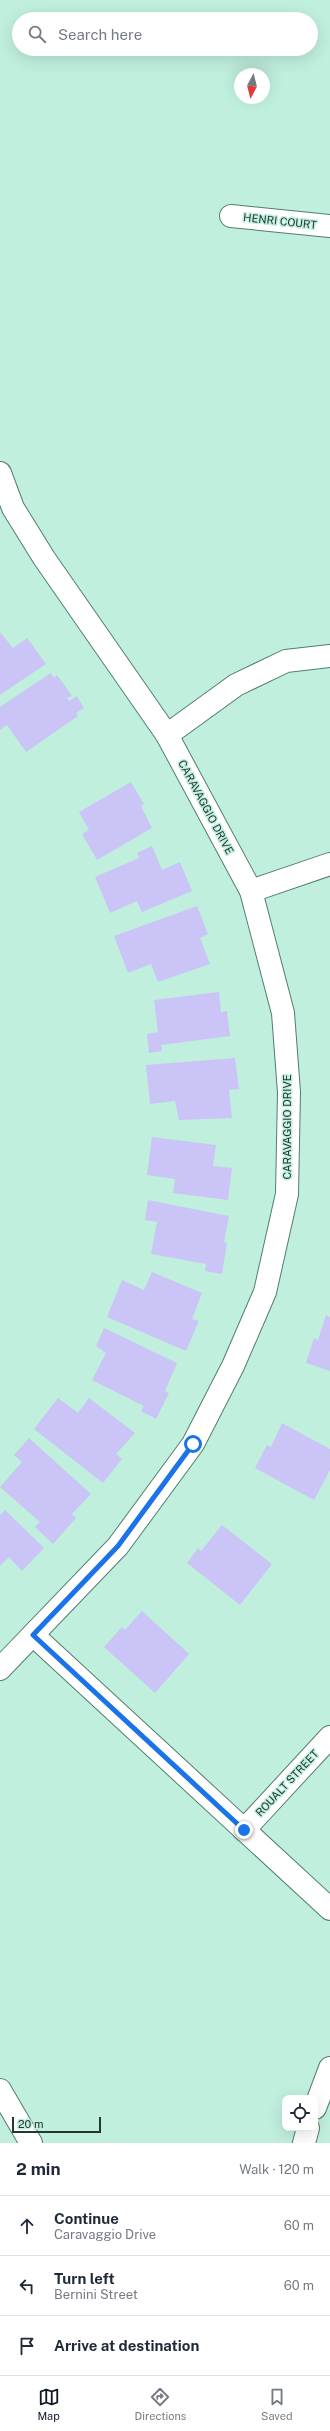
<!DOCTYPE html>
<meta charset="utf-8">
<style>
:root{--surface:#fff;--page:#f2f2f3;--text:#1f2937;--muted:#747a83;--line:#e0e1e3;--accent:#111827}
body{margin:0;font-family:"Public Sans",sans-serif;background:var(--page);color:var(--text)}
.controls{position:absolute;right:12px;bottom:12px;display:grid;overflow:hidden;border-radius:8px;box-shadow:0 4px 16px #0002}
.controls button{width:36px;height:36px;display:grid;place-items:center;padding:0;border:0;border-bottom:1px solid var(--line);background:var(--surface);color:var(--text);font:20px sans-serif}
.compass{position:absolute;left:234px;top:68px;width:36px;height:36px;border-radius:50%;background:var(--surface);box-shadow:0 4px 16px #0002;rotate:187deg}
.scale{position:absolute;left:12px;bottom:10px;width:89px;box-sizing:border-box;padding-left:4px;border:2px solid #253731;border-top:0;font-size:11px;line-height:14px;white-space:nowrap;color:#253731;-webkit-text-stroke:3px #c0efdd;paint-order:stroke}
.stop{position:absolute;width:12px;height:12px;margin:-9px;border:3px solid #1a73e8;border-radius:50%;background:#fff}
.stop.end{background:#1a73e8;border-color:#fff;box-shadow:0 1px 4px #0008}
.list{margin:0;padding:0;list-style:none}
h2{display:flex;justify-content:space-between;align-items:center;height:52px;margin:0;padding:0 16px;font-size:17px}
h2 small{font-size:13px;font-weight:400;color:var(--muted)}
.list li{display:grid;grid-template-columns:26px 1fr auto;gap:12px;align-items:center;box-sizing:border-box;height:60px;padding:0 16px;border-top:1px solid var(--line)}
.list b{display:block;font-size:15px;white-space:nowrap}
.list p{margin:0;font-size:13px;white-space:nowrap;color:var(--muted)}
.list em{font-size:13px;font-style:normal;color:var(--muted)}
.icon{flex:none;width:22px;height:22px;fill:none;stroke:currentColor;stroke-width:2;stroke-linecap:round;stroke-linejoin:round}
.map{position:relative;flex:none;width:330px;height:2143px;overflow:hidden}
.search{position:absolute;background:var(--surface);box-shadow:0 4px 16px #0002;left:12px;right:12px;top:12px;height:44px;display:flex;align-items:center;gap:10px;box-sizing:border-box;padding:0 14px;border-radius:22px;color:var(--muted);font-size:15px}
.sheet{height:232px;background:var(--surface)}
nav{display:flex;justify-content:space-around;align-items:center;box-sizing:border-box;height:56px;border-top:1px solid var(--line);background:var(--surface);font-size:11px;color:var(--muted)}
nav a{display:grid;justify-items:center;gap:2px}
nav .on{color:var(--accent)}
.map>svg:first-child{display:block}
</style>
<div class="map">
<svg width="330" height="2143" viewBox="0 0 330 2143">
<rect width="100%" height="100%" fill="#c0efdd"/>
<g fill="#cac5f6">
<polygon points="0,632 13,648 27,638 46,664 0,695"/>
<polygon points="51,673 54,678 57,675 72,696 67,698 69,701 77,696 84,708 76,713 78,716 26,752 7,725 0,730 0,707"/>
<polygon points="131,782 144,804 141,806 152,828 97,860 82,834 89,830 79,812"/>
<polygon points="152,846 162,870 180,862 192,891 142,912 137,901 110,913 95,877 139,858 137,853"/>
<polygon points="197,906 208,934 200,938 210,964 158,982 151,964 128,973 114,936"/>
<polygon points="219,992 221,1012 227,1011 230,1036 161,1045 162,1051 149,1053 147,1034 158,1032 154,1000"/>
<polygon points="235,1058 239,1089 229,1090 232,1118 179,1120 175,1101 150,1104 146,1065"/>
<polygon points="152,1137 216,1145 213,1166 232,1168 228,1200 173,1193 175,1179 147,1175"/>
<polygon points="148,1200 229,1216 224,1242 227,1243 222,1274 205,1271 206,1264 151,1254 157,1222 145,1220"/>
<polygon points="152,1272 202,1293 192,1319 199,1321 186,1351 107,1317 122,1280 144,1290"/>
<polygon points="326,1315 330,1317 330,1371 306,1363 314,1338 318,1340"/>
<polygon points="104,1328 177,1363 165,1391 169,1393 156,1419 141,1411 144,1406 92,1380 106,1353 96,1346"/>
<polygon points="58,1398 78,1413 89,1398 135,1433 116,1454 122,1459 103,1483 34,1429"/>
<polygon points="282,1423 330,1449 330,1470 314,1500 255,1468 267,1445 271,1447"/>
<polygon points="29,1438 91,1494 72,1514 76,1518 53,1544 35,1527 40,1522 0,1487 22,1462 14,1455"/>
<polygon points="5,1510 44,1548 22,1571 9,1557 0,1566 0,1515"/>
<polygon points="222,1525 272,1564 240,1605 187,1563 198,1548 201,1551"/>
<polygon points="142,1611 189,1654 155,1693 104,1647 122,1627 125,1630"/>
</g>
<g fill="none" stroke-linecap="round" stroke-linejoin="round">
<g stroke="#537e6e" stroke-width="24">
<g id="street">
<polyline points="231,216 330,226"/>
<polyline points="0,473 13,508 44,558 167,735 251,891 283,1013 289,1092 287,1194 265,1292 233,1366 193,1444 118,1546 0,1669"/>
<polyline points="167,735 236,685 286,661 330,656"/>
<polyline points="251,891 330,864"/>
<polyline points="33,1635 330,1909"/>
<polyline points="244,1830 330,1737"/>
<polyline points="0,2090 31,2143"/>
</g>
</g>
<g stroke="#537e6e" stroke-width="24">
<g id="secondary">
<polyline points="315,2108 330,2068"/>
<polyline points="304,2143 308,2128"/>
</g>
</g>
<use href="#street" stroke="#fff" stroke-width="22"/>
<use href="#secondary" stroke="#fff" stroke-width="22"/>
</g>
<g fill="none" stroke-linecap="round" stroke-linejoin="round">
<polyline stroke="#1a73e8" stroke-width="5" points="193,1444 118,1546 33,1635 244,1830"/>
</g>
<g text-anchor="middle" stroke-width="3" stroke-linejoin="round" paint-order="stroke">
<g font-size="11" fill="#253731" stroke="#c0efdd">
<text transform="translate(280 221) rotate(6)" y="4">HENRI COURT</text>
<text transform="translate(206 807) rotate(62)" y="4">CARAVAGGIO DRIVE</text>
<text transform="translate(287 1127) rotate(-90)" y="4">CARAVAGGIO DRIVE</text>
<text transform="translate(287 1783) rotate(-47)" y="4">ROUALT STREET</text>
</g>
</g>
</svg>
<div class="controls">
<button><svg class="icon" aria-label="locate" viewBox="0 0 24 24"><circle cx="12" cy="12" r="6"/><path d="M12 2v4M12 18v4M2 12h4M18 12h4"/></svg></button>
</div>
<svg class="compass" viewBox="-18 -18 36 36"><path d="M0-13l5 13h-10z" fill="#e53935"/><path d="M0 13l5-13h-10z" fill="#747a83"/></svg>
<div class="scale">20 m</div>
<div class="stop" style="left:193px;top:1444px"></div>
<div class="stop end" style="left:244px;top:1830px"></div>
<div class="search"><svg class="icon" aria-label="search" viewBox="0 0 24 24"><circle cx="10" cy="10" r="6"/><path d="M15 15l6 6"/></svg>Search here</div>
</div>
<section class="sheet">
<h2>2 min<small>Walk · 120 m</small></h2>
<ul class="list">
<li><svg class="icon" aria-label="ahead" viewBox="0 0 24 24"><path d="M12 20V5M6 11l6-6 6 6"/></svg><div><b>Continue</b><p>Caravaggio Drive</p></div><em>60 m</em></li>
<li><svg class="icon" aria-label="left" viewBox="0 0 24 24"><path d="M17 20v-9H6M10 6l-5 5 5 5"/></svg><div><b>Turn left</b><p>Bernini Street</p></div><em>60 m</em></li>
<li><svg class="icon" aria-label="arrive" viewBox="0 0 24 24"><path d="M6 21V4h12l-3 4 3 4H6"/></svg><div><b>Arrive at destination</b></div></li>
</ul>
</section>
<nav>
<a class="on"><svg class="icon" aria-label="map" viewBox="0 0 24 24"><path d="M3 6l6-2 6 2 6-2v14l-6 2-6-2-6 2zM9 4v14M15 6v14"/></svg>Map</a>
<a><svg class="icon" aria-label="directions" viewBox="0 0 24 24"><path d="M12 3l9 9-9 9-9-9zM9 14v-3h6M13 9l2 2-2 2"/></svg>Directions</a>
<a><svg class="icon" aria-label="saved" viewBox="0 0 24 24"><path d="M7 4h10v16l-5-4-5 4z"/></svg>Saved</a>
</nav>
